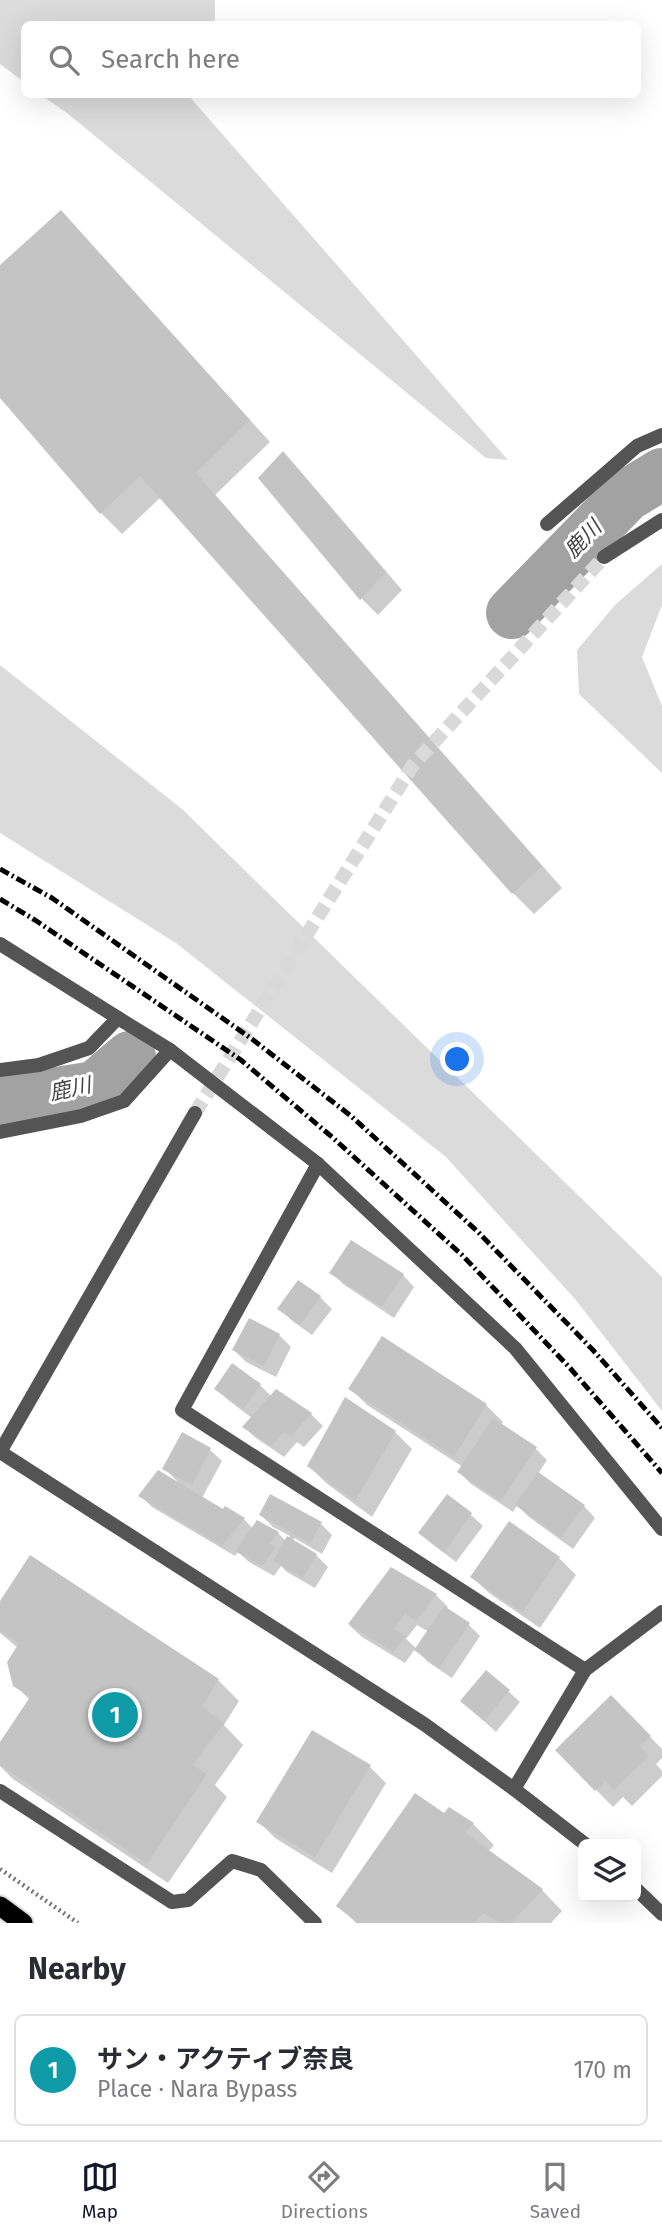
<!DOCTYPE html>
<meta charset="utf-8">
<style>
:root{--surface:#fff;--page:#f2f2f3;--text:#2b2b33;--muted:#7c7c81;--line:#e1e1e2;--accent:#111827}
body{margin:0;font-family:"Fira Sans","Noto Sans JP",sans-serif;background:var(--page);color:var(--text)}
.controls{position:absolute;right:21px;bottom:21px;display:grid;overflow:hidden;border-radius:10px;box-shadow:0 7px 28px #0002}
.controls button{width:63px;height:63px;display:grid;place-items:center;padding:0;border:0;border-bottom:2px solid var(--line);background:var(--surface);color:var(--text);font:35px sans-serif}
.you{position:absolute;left:458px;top:1060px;width:24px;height:24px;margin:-18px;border:5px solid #fff;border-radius:50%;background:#1a73e8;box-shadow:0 0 0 10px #1a73e833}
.badge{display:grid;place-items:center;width:46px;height:46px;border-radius:50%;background:var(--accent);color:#fff;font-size:23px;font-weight:700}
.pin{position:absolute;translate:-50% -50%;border:4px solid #fff;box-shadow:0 2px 7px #0006}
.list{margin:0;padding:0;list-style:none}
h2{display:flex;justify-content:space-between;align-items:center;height:91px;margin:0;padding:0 28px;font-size:30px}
h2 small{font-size:23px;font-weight:400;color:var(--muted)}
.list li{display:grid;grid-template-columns:46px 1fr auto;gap:21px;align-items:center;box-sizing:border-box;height:112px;margin:0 14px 14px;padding:0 14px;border:2px solid var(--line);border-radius:10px}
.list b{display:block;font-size:26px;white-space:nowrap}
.list p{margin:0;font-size:23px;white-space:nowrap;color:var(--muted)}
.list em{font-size:23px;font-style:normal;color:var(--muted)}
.icon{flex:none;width:38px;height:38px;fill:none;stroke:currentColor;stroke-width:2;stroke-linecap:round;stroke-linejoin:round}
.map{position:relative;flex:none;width:662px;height:1923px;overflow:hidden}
.search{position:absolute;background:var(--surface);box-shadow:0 7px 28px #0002;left:21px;right:21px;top:21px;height:77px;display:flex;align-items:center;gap:18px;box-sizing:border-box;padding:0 24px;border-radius:10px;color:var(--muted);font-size:26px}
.sheet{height:217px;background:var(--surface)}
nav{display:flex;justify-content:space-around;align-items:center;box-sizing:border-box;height:98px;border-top:2px solid var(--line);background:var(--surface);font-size:19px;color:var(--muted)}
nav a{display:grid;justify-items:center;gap:4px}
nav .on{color:var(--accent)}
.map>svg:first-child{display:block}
</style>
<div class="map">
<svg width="662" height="1923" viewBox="0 0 662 1923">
<rect width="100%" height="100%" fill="#fff"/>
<g fill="#dbdbdb">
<polygon points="0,0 215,0 215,24 24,24 24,82 0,64"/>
<polygon points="41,95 188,95 508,460 486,458 67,113"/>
<polygon points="662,564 662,605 642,657 662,706 662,773 579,694 577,650 616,604"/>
<polygon points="0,665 182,809 662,1277 662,1411 575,1299 446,1157 176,943 0,833"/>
</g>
<g fill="#0003" fill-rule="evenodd">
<polygon points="81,234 270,442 215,495 562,888 534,914 513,893 161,497 122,534 101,513 0,396 0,268"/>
<polygon points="283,453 299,470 402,590 378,615 361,598"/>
<polygon points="332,1273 403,1275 414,1287 394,1318 343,1284"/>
<polygon points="320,1297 332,1309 312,1335 291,1320 280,1308"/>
<polygon points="279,1335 291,1347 276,1377 246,1362 234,1350"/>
<polygon points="233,1366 260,1385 271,1396 276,1391 311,1414 323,1426 304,1447 297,1442 284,1457 256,1438 244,1427 252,1418 228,1400 216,1389"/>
<polygon points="350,1388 486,1405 503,1422 501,1425 536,1449 547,1460 538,1474 584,1506 595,1518 573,1549 529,1517 517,1505 513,1512 471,1484 459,1472 463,1467 367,1405"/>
<polygon points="395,1432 412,1449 372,1517 326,1483 309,1466"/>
<polygon points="183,1435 210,1450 222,1461 202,1498 223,1511 244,1519 253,1529 278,1533 286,1541 290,1536 273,1527 261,1515 321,1524 332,1535 322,1554 294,1538 293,1541 316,1555 328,1567 315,1588 287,1572 281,1566 274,1576 249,1562 238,1552 235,1556 152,1507 140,1495 179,1483 165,1469"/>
<polygon points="447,1497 471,1515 483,1526 456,1562 432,1544 420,1533"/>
<polygon points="31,1557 218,1680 239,1701 224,1725 243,1745 215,1785 227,1797 168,1883 13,1779 0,1766 0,1745 30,1700 15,1685 18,1648 0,1633 0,1605"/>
<polygon points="559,1558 576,1575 540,1628 489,1593 472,1577"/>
<path d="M392,1569L436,1595L448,1607L446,1609L469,1625L480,1636L452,1678L428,1662L415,1649L405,1663L362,1637L350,1626ZM417,1625L429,1632L417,1649L406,1639Z"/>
<polygon points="508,1691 520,1702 496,1732 462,1701"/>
<polygon points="611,1697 662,1749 662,1758 656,1764 662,1771 662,1776 632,1806 623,1797 613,1807 557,1750"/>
<polygon points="370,1767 386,1783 332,1873 275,1838 258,1821"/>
<polygon points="444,1815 473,1824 494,1845 488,1852 542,1890 562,1911 551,1923 356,1923 339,1906"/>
</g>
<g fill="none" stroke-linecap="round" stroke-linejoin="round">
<g stroke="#a2a2a2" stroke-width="52">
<polyline points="512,613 626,496 662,474"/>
<polyline points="0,1102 95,1087 130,1057"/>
</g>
</g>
<g fill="#c4c4c4">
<polygon points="61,210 250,420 196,473 542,866 512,894 140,476 100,514 0,398 0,265"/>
<polygon points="283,451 386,572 360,600 258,478"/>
<polygon points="351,1240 404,1274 382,1307 329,1273"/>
<polygon points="298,1280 321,1296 300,1325 277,1309"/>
<polygon points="249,1318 280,1334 264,1366 232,1350"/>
<polygon points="382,1336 487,1404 454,1457 348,1389"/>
<polygon points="232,1363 261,1384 243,1409 214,1389"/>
<polygon points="276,1389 312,1413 291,1436 284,1432 271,1446 242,1427"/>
<polygon points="345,1397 396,1431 355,1501 307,1466"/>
<polygon points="493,1418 537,1447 501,1501 457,1472"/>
<polygon points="182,1432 211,1448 192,1485 162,1469"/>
<polygon points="158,1470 223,1509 225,1506 245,1518 222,1546 138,1496"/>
<polygon points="538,1472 585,1505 561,1538 515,1505"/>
<polygon points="270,1494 322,1522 310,1543 259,1515"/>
<polygon points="447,1494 472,1513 444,1552 418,1533"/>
<polygon points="257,1520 279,1532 270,1544 275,1547 262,1566 235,1551"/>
<polygon points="509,1521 560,1557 522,1613 470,1577"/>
<polygon points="287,1536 317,1554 303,1578 273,1561"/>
<polygon points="30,1555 219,1679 202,1707 224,1723 193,1765 207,1774 147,1864 0,1765 0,1742 30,1697 13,1686 7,1662 19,1643 0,1631 0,1601"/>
<polygon points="391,1567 437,1594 416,1621 405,1614 394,1629 406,1636 393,1652 348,1624"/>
<polygon points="444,1606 470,1623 439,1668 414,1650"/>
<polygon points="486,1670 510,1690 484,1721 460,1701"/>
<polygon points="611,1695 651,1736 640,1746 649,1756 614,1790 605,1781 595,1791 555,1750"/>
<polygon points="312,1730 371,1765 315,1857 256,1822"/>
<polygon points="415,1793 444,1813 449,1807 474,1823 465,1833 543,1889 511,1923 499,1923 483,1913 474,1923 358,1923 336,1906"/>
</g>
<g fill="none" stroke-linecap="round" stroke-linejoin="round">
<polyline stroke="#d9d9d9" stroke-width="14" stroke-dasharray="14 7" stroke-linecap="butt" points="195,1113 413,765 604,557"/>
<g stroke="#dbdbdb" stroke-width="23">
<polyline id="trunk" points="0,1906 23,1923"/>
</g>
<polyline stroke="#767676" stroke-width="4.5" stroke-dasharray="2 3.5" stroke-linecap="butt" points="0,1869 78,1923"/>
<g stroke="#545454" stroke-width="14">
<polyline points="547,524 637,446 662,435"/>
<polyline points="0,944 118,1018 89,1048 39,1065 0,1070"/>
<polyline points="118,1018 170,1050 318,1164 515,1348 662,1529"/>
<polyline points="0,1132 81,1116 124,1101 170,1050"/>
<polyline points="318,1164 182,1410 585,1670"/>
<polyline points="514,1789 585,1670 662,1612"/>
<polyline points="0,1791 172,1902 188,1900 232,1861 261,1870 315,1923"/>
</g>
<g stroke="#545454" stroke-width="14">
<polyline points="604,557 662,520"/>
<polyline points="195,1113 0,1452 424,1724 514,1789 585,1844"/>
<polyline points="636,1889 662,1914"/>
</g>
<use href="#trunk" stroke="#000" stroke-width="19"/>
<g stroke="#000" stroke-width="5" stroke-dasharray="10 3.5 2 3.5" stroke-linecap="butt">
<polyline points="0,869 52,898 252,1039 351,1116 478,1232 592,1349 662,1428"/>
<polyline points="0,899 35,920 241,1060 332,1137 462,1255 570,1368 662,1473"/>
</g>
</g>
<g text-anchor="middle" stroke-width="6" stroke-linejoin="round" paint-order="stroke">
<g font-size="21" font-style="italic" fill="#434343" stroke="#fff">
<text transform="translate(583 539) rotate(-46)" y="7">鹿川</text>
<text transform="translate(70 1089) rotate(-12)" y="7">鹿川</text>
</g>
</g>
</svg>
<div class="controls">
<button><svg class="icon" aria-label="layers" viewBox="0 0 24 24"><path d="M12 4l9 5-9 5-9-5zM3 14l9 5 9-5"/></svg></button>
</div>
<div class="you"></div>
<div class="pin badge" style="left:115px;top:1715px;background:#0f9aa8">1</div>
<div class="search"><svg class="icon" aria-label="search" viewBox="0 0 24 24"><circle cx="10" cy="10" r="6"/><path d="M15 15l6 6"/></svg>Search here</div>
</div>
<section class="sheet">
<h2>Nearby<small></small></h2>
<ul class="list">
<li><span class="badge" style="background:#0f9aa8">1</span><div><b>サン・アクティブ奈良</b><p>Place · Nara Bypass</p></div><em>170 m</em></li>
</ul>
</section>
<nav>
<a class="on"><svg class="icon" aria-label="map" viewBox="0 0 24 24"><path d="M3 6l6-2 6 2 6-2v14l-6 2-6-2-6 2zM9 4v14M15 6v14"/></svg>Map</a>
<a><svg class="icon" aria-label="directions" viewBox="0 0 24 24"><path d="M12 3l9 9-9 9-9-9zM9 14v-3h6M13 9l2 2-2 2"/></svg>Directions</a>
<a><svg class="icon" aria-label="saved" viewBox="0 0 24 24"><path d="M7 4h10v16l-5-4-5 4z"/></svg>Saved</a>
</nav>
